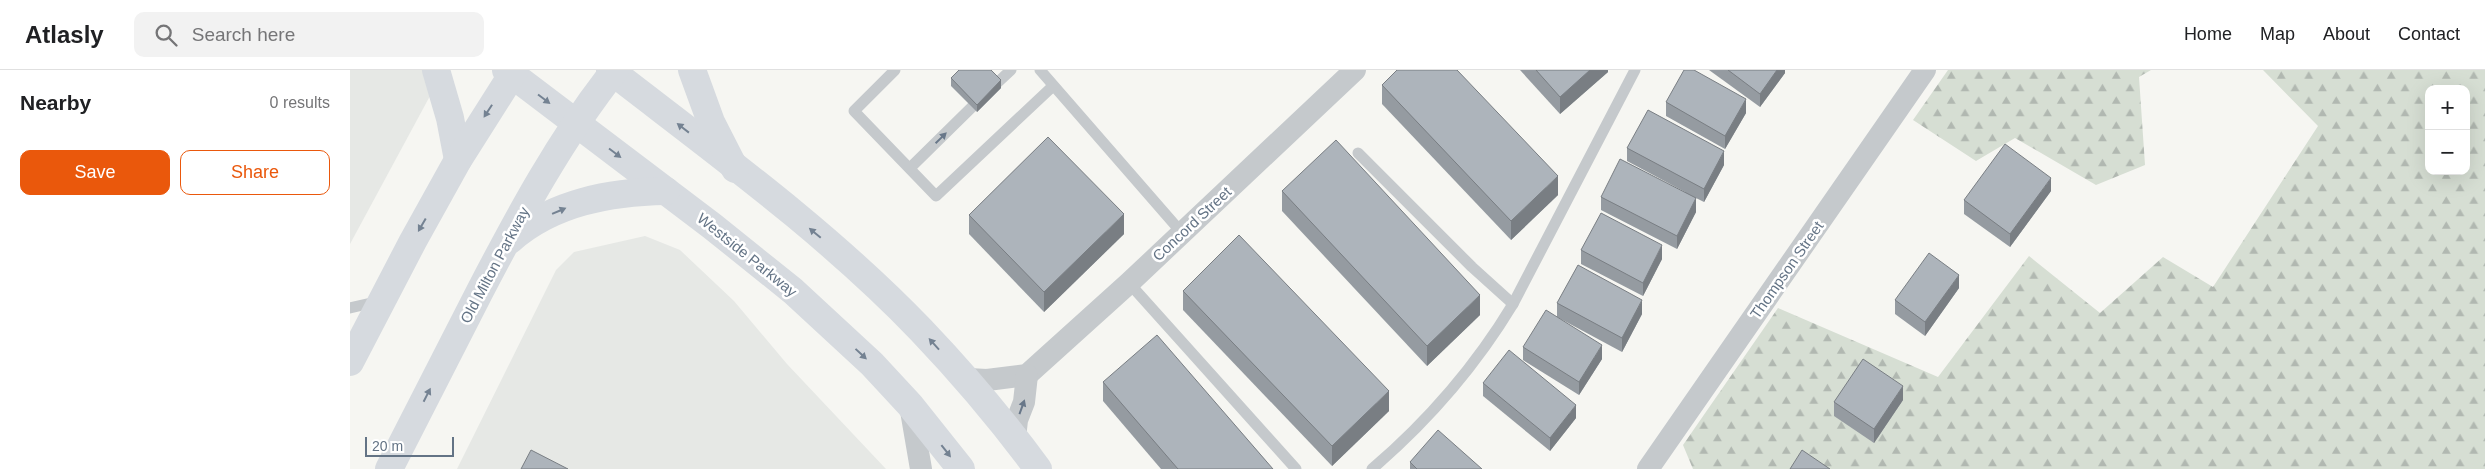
<!DOCTYPE html>
<meta charset="utf-8">
<style>
:root{--surface:#fff;--page:#f2f2f2;--text:#202124;--muted:#757577;--line:#e0e0e0;--accent:#ea580c}
body{margin:0;font-family:Helvetica,sans-serif;background:var(--page);color:var(--text)}
.controls{position:absolute;right:15px;top:15px;display:grid;overflow:hidden;border-radius:10px;box-shadow:0 5px 20px #0002}
.controls button{width:45px;height:45px;display:grid;place-items:center;padding:0;border:0;border-bottom:1px solid var(--line);background:var(--surface);color:var(--text);font:25px sans-serif}
.scale{position:absolute;left:15px;bottom:12px;width:89px;box-sizing:border-box;padding-left:5px;border:2px solid #637385;border-top:0;font-size:14px;line-height:18px;white-space:nowrap;color:#637385;-webkit-text-stroke:4px #fff;paint-order:stroke}
.list{margin:0;padding:0;list-style:none}
h2{display:flex;justify-content:space-between;align-items:center;height:65px;margin:0;padding:0 20px;font-size:21px}
h2 small{font-size:16px;font-weight:400;color:var(--muted)}
.actions{display:flex;gap:10px;padding:15px 20px}
.actions a{flex:1;padding:11px 0;border:1px solid var(--accent);border-radius:10px;text-align:center;font-size:18px;color:var(--accent)}
.actions .main{background:var(--accent);color:#fff}
.icon{flex:none;width:28px;height:28px;fill:none;stroke:currentColor;stroke-width:2;stroke-linecap:round;stroke-linejoin:round}
.map{position:relative;flex:none;width:2135px;height:399px;overflow:hidden}
header{display:flex;align-items:center;gap:30px;box-sizing:border-box;height:70px;padding:0 25px;background:var(--surface);border-bottom:1px solid var(--line)}
header strong{font-size:24px}
nav{display:flex;gap:28px;margin-inline-start:auto;font-size:18px}
.search{width:350px;height:45px;background:var(--page);display:flex;align-items:center;gap:12px;box-sizing:border-box;padding:0 18px;border-radius:10px;color:var(--muted);font-size:19px}
main{display:flex}
aside{flex:1;background:var(--surface)}
.map>svg:first-child{display:block}
</style>
<header>
<strong>Atlasly</strong>
<div class="search"><svg class="icon" aria-label="search" viewBox="0 0 24 24"><circle cx="10" cy="10" r="6"/><path d="M15 15l6 6"/></svg>Search here</div>
<nav><a>Home</a><a>Map</a><a>About</a><a>Contact</a></nav>
</header>
<main>
<aside>
<h2>Nearby<small>0 results</small></h2>
<ul class="list">
</ul>
<div class="actions"><a class="main">Save</a><a>Share</a></div>
</aside>
<div class="map">
<svg width="2135" height="399" viewBox="0 0 2135 399">
<defs>
<pattern id="forest-firs" width="22" height="20" patternUnits="userSpaceOnUse" patternTransform="scale(1.25)"><rect width="22" height="20" fill="#d6ded3"/><path d="M5 1l3.5 6h-7zM16 11l3.5 6h-7z" fill="#b1b8b1"/></pattern>
</defs>
<rect width="100%" height="100%" fill="#f6f6f2"/>
<g fill="#e6e8e5">
<polygon points="0,0 94,0 0,174"/>
<polygon points="295,166 330,180 384,231 437,294 536,399 107,399 206,200 224,182"/>
</g>
<g fill="url(#forest-firs)" fill-rule="evenodd">
<polygon points="1598,0 1801,0 1789,7 1795,95 1746,115 1665,68 1626,91 1563,50"/>
<path d="M1913,0H2135V399H1343L1333,375L1428,238L1588,307L1679,186L1750,243L1813,187L1863,217L1968,56ZM2079,19H2116V101H2079Z"/>
</g>
<g fill="none" stroke-linecap="round" stroke-linejoin="round">
<g stroke="#c5c9cc" stroke-width="11">
<polyline points="545,0 504,41 586,126 703,16"/>
<polyline points="690,0 832,163"/>
<polyline points="647,13 661,0"/>
<polyline points="1008,83 1122,197 1163,234"/>
<polyline points="560,98 622,37"/>
<polyline points="779,213 946,399"/>
<polyline points="0,238 30,231"/>
<path d="M1022,399C1078,351 1125,297 1163,234L1285,0"/>
</g>
<g stroke="#c5c9cc" stroke-width="22">
<polyline points="618,309 637,310 677,305 779,213 1005,0"/>
<polyline points="560,335 571,399"/>
<polyline points="665,368 667,350 674,332 677,305"/>
<polyline points="1298,399 1575,0"/>
</g>
<g stroke="#d6dadf" stroke-width="28">
<polyline points="156,0 362,156 443,221 522,294 560,335 611,399"/>
<path d="M260,0C366,82 478,163 571,260C613,304 652,350 688,399"/>
</g>
<g stroke="#d6dadf" stroke-width="28">
<polyline points="86,0 100,48 108,90"/>
<polyline points="342,0 361,52 385,99"/>
<path d="M160,170C203,132 261,122 316,121"/>
<polyline points="0,292 63,171 108,90 165,0"/>
<path d="M39,399C69,341 99,282 129,223C169,146 211,68 265,0"/>
</g>
</g>
<g fill="#959ba1">
<polygon points="1170,0 1258,0 1258,2 1210,44"/>
<polygon points="1359,0 1435,0 1435,3 1410,37"/>
<polygon points="601,8 651,18 627,42 601,16"/>
<polygon points="1032,15 1208,125 1161,170 1032,34"/>
<polygon points="1316,32 1396,43 1375,79 1316,46"/>
<polygon points="1277,78 1374,95 1354,132 1346,128 1346,142 1327,179 1251,140 1251,127 1335,122 1277,91"/>
<polygon points="932,121 1130,245 1077,296 932,141"/>
<polygon points="1701,121 1660,177 1614,144 1614,130"/>
<polygon points="619,145 774,164 694,242 619,164"/>
<polygon points="1231,180 1312,189 1293,226 1231,194"/>
<polygon points="1609,218 1575,266 1545,244 1545,230"/>
<polygon points="833,221 1039,341 982,396 833,240"/>
<polygon points="1207,233 1292,244 1272,282 1207,247"/>
<polygon points="1173,277 1252,289 1229,325 1173,290"/>
<polygon points="753,312 923,399 811,399 753,331"/>
<polygon points="1133,313 1226,348 1200,381 1133,326"/>
<polygon points="1553,330 1524,373 1484,346 1484,332"/>
<polygon points="1060,392 1132,399 1060,399"/>
</g>
<g fill="#797e83">
<polygon points="1240,0 1258,0 1258,2 1210,44 1210,27"/>
<polygon points="1427,0 1435,0 1435,3 1410,37 1410,24"/>
<polygon points="651,10 651,18 627,42 627,35"/>
<polygon points="1396,29 1396,43 1375,79 1375,66"/>
<polygon points="1374,81 1374,95 1354,132 1354,119"/>
<polygon points="1208,106 1208,125 1161,170 1161,151"/>
<polygon points="1701,108 1701,121 1660,177 1660,164"/>
<polygon points="1346,128 1346,142 1327,179 1327,166"/>
<polygon points="774,144 774,164 694,242 694,222"/>
<polygon points="1312,175 1312,189 1293,226 1293,213"/>
<polygon points="1609,205 1609,218 1575,266 1575,252"/>
<polygon points="1130,225 1130,245 1077,296 1077,276"/>
<polygon points="1292,230 1292,244 1272,282 1272,268"/>
<polygon points="1252,275 1252,289 1229,325 1229,312"/>
<polygon points="1553,316 1553,330 1524,373 1524,359"/>
<polygon points="1039,321 1039,341 982,396 982,376"/>
<polygon points="1226,335 1226,348 1200,381 1200,368"/>
</g>
<g fill="#adb4bb" stroke="#797e83">
<polygon points="609,0 641,0 651,10 627,35 601,8"/>
<polygon points="1047,0 1107,0 1208,106 1161,151 1032,15"/>
<polygon points="1186,0 1240,0 1210,27"/>
<polygon points="1334,0 1344,0 1396,29 1375,66 1316,32"/>
<polygon points="1378,0 1427,0 1410,24"/>
<polygon points="1298,40 1374,81 1354,119 1277,78"/>
<polygon points="698,67 774,144 694,222 619,145"/>
<polygon points="986,70 1130,225 1077,276 932,121"/>
<polygon points="1655,74 1701,108 1660,164 1614,130"/>
<polygon points="1270,89 1346,128 1327,166 1251,127"/>
<polygon points="1251,143 1312,175 1293,213 1231,180"/>
<polygon points="889,165 1039,321 982,376 833,221"/>
<polygon points="1579,183 1609,205 1575,252 1545,230"/>
<polygon points="1228,195 1292,230 1272,268 1207,233"/>
<polygon points="1196,240 1252,275 1229,312 1173,277"/>
<polygon points="807,265 923,399 828,399 753,312"/>
<polygon points="1159,280 1226,335 1200,368 1133,313"/>
<polygon points="1513,289 1553,316 1524,359 1484,332"/>
<polygon points="1088,360 1132,399 1067,399 1060,392"/>
<polygon points="181,380 218,399 171,399"/>
<polygon points="1452,380 1480,399 1440,399"/>
</g>
<defs><path id="oneway-solid" d="M-6-.8H1V-3.2L6.5 0L1 3.2V.8H-6Z" transform="scale(1.25)"/></defs>
<g fill="#748292">
<use href="#oneway-solid" transform="translate(194 29) rotate(37)"/>
<use href="#oneway-solid" transform="translate(138 41) rotate(123)"/>
<use href="#oneway-solid" transform="translate(333 58) rotate(-142)"/>
<use href="#oneway-solid" transform="translate(265 83) rotate(37)"/>
<use href="#oneway-solid" transform="translate(209 141) rotate(-23)"/>
<use href="#oneway-solid" transform="translate(72 155) rotate(120)"/>
<use href="#oneway-solid" transform="translate(465 163) rotate(-140)"/>
<use href="#oneway-solid" transform="translate(584 274) rotate(-132)"/>
<use href="#oneway-solid" transform="translate(511 284) rotate(43)"/>
<use href="#oneway-solid" transform="translate(77 325) rotate(-63)"/>
<use href="#oneway-solid" transform="translate(596 381) rotate(52)"/>
</g>
<g fill="#687789">
<use href="#oneway-solid" transform="translate(591 68) rotate(-44)"/>
<use href="#oneway-solid" transform="translate(672 337) rotate(-70)"/>
</g>
<g text-anchor="middle" stroke-width="5" stroke-linejoin="round" paint-order="stroke">
<g font-size="15" fill="#637385" stroke="#fff">
<text transform="translate(842 154) rotate(-43)" y="5">Concord Street</text>
<text transform="translate(397 185) rotate(39)" y="5">Westside Parkway</text>
<text transform="translate(145 195) rotate(-62)" y="5">Old Milton Parkway</text>
<text transform="translate(1437 200) rotate(-55)" y="5">Thompson Street</text>
</g>
</g>
</svg>
<div class="controls">
<button>+</button>
<button>−</button>
</div>
<div class="scale">20 m</div>
</div>
</main>
